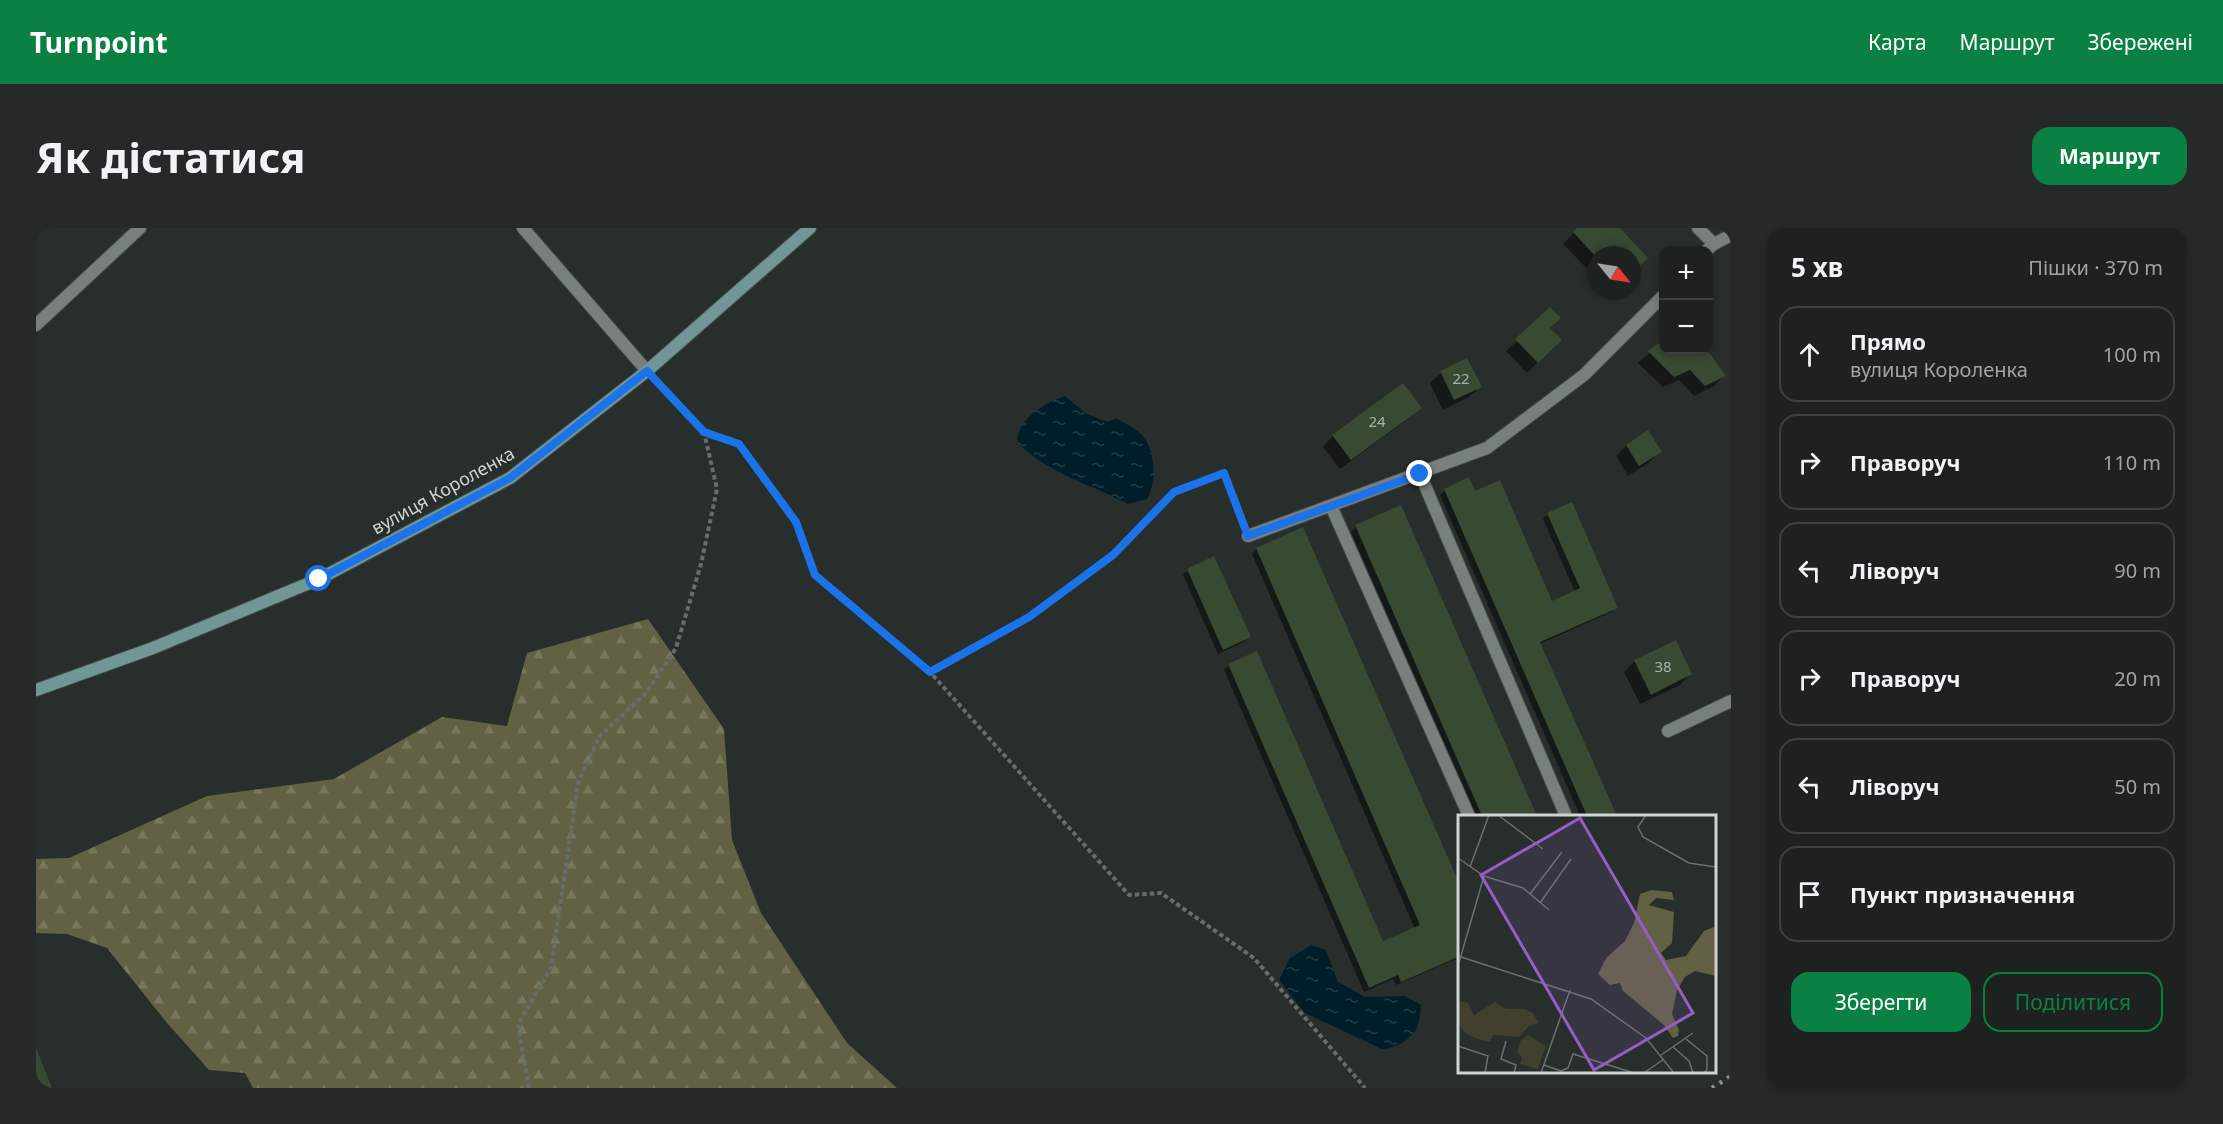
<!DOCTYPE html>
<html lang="uk">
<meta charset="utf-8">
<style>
:root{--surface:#1d2220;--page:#252a29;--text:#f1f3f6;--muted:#a0a4a5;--line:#3b3f3e;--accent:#0b8043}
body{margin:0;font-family:"Noto Sans",sans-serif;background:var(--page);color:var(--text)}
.controls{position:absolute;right:18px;top:18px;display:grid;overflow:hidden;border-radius:12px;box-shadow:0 3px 9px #0003}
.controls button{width:54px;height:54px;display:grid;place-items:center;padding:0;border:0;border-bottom:2px solid var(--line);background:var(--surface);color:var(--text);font:30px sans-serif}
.compass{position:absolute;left:1551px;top:18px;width:54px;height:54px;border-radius:50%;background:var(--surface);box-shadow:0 3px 9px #0003;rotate:120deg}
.stop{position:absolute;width:18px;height:18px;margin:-14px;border:4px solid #1a73e8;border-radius:50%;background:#fff}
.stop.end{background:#1a73e8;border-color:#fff;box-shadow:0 2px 6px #0008}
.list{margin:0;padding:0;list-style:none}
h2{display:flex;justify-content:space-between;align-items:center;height:78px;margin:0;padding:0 24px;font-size:26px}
h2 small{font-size:20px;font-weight:400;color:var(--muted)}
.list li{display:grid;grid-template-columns:39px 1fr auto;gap:18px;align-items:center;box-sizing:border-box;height:96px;margin:0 12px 12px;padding:0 12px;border:2px solid var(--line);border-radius:18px}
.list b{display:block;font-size:22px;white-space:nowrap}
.list p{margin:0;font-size:20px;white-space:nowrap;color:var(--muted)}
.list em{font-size:20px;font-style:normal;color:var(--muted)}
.actions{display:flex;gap:12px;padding:18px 24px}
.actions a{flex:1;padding:14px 0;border:2px solid var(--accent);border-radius:18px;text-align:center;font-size:21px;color:var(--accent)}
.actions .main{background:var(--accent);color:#fff}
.icon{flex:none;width:33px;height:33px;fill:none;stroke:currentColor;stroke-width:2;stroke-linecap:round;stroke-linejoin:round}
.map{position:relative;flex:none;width:1695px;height:860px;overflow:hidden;border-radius:18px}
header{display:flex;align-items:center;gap:36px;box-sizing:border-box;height:84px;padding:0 30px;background:var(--accent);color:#fff}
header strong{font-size:28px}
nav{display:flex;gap:33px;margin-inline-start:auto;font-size:21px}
.intro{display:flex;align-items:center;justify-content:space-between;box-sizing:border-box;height:144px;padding:0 36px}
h1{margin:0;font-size:42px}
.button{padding:15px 27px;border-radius:18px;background:var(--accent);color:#fff;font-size:21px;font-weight:700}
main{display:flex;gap:36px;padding:0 36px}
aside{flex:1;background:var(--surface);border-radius:18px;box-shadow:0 3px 9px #0003}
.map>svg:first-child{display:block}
</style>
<header>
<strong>Turnpoint</strong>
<nav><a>Карта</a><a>Маршрут</a><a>Збережені</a></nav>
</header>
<div class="intro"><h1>Як дістатися</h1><a class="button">Маршрут</a></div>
<main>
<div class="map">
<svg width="1695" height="860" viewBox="0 0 1695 860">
<defs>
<pattern id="forest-firs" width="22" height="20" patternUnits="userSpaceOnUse" patternTransform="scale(1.5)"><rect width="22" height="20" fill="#626144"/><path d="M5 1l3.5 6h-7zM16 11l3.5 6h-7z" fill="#77775e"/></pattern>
<pattern id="water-ripples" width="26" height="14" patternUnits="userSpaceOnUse" patternTransform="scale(1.5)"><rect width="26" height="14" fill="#001e2a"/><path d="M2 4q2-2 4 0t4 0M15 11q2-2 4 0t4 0" fill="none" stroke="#243e48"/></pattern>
</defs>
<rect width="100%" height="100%" fill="#272e2b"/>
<polygon fill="url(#forest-firs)" points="612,391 688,501 696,612 725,685 811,815 861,860 217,860 209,845 173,842 131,795 71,720 31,706 0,705 0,631 33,630 171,568 298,551 406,489 471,498 491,425"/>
<g fill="url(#water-ripples)">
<path d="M1029,168L1051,186L1072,194L1080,190C1088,195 1099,200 1105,206C1120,221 1121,254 1111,271L1092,276C1053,255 1014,247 982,215C979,192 1010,174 1029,168Z"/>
<path d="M1275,717L1290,722L1302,754L1329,769L1369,768L1385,777C1384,784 1384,791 1382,797C1377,811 1359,821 1346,821L1269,785L1243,752L1254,730Z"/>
</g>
<g fill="#0007">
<polygon points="1543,0 1582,0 1610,30 1596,44 1596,27 1560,27 1560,50 1527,16"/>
<polygon points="1512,100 1524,112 1491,145 1470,123 1481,113"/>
<polygon points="1628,113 1628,122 1670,122 1688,148 1678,158 1658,168 1643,152 1627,159 1602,135"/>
<polygon points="1431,132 1444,159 1433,169 1407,182 1394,155 1405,145"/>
<polygon points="1384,180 1373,190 1304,241 1287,219 1297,208"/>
<polygon points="1612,204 1624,224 1614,234 1592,248 1580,228 1590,218"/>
<polygon points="1409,262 1438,265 1515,375 1539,364 1507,291 1512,286 1580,379 1575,384 1504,416 1579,588 1544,588 1404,267"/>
<polygon points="1365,279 1499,588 1439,588 1315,304 1320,299"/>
<polygon points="1221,321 1424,660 1424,729 1360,757 1357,751 1328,764 1188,442 1193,437 1347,715 1379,701 1216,326"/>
<polygon points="1152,342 1213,409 1208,414 1182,426 1147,347"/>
<polygon points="1599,433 1654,446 1644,457 1604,476 1588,444"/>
</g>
<g fill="#394a33">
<polygon points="1541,0 1584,0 1612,30 1596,45 1596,27 1560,27 1560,29 1537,4"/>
<polygon points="1514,79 1525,90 1514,100 1526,112 1502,135 1479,111"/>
<polygon points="1628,111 1628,122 1671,122 1690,148 1669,158 1654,142 1638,149 1612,123"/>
<polygon points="1431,130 1446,159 1418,172 1404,143"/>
<polygon points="1367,155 1386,180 1315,232 1296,207"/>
<polygon points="1612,202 1626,224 1603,238 1590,217"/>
<polygon points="1433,249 1439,263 1464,252 1516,373 1544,360 1511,285 1536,274 1582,380 1504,414 1581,588 1551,588 1408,261"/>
<polygon points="1365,277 1501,588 1446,588 1319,297"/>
<polygon points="1267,299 1424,657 1424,728 1365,754 1362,747 1333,760 1192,436 1221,423 1347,713 1384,697 1220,320"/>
<polygon points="1178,328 1215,409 1187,422 1151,341"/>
<polygon points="1640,412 1656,446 1615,467 1598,432"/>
<polygon points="0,820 16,860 0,860"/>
</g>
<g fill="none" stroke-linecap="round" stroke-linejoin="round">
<g stroke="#454b49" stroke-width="14">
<g id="service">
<polyline points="0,97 104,0"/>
<polyline points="1384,246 1530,588"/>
<polyline points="1295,278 1433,588"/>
</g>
</g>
<g stroke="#454b49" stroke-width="14">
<g id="minor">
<polyline points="487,0 611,143"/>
<polyline points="1662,0 1678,16"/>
<polyline points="1671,22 1678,16 1695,7"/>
<polyline points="1212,308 1451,220 1548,147 1628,67"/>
<polyline points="1632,503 1695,473"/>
</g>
</g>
<g stroke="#454b49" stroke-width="14">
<polyline id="secondary" points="0,462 117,420 283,351 474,250 611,143 774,0"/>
</g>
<g stroke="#676d6a" stroke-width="4" stroke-dasharray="4.5 3" stroke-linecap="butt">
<polyline points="668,204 703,216 760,294 779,347 894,444 1093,667 1125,665 1218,730 1329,860"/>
<polyline points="894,444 993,389 1077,327 1138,264 1188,245 1206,293"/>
<polyline points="493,860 482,796 515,740 542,555 563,509 609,466 640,420 665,336 681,261 668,204 624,157"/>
</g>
<use href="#service" stroke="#78807c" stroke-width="12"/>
<use href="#minor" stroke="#78807c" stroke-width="12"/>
<use href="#secondary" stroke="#709796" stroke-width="12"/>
<polyline stroke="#8d928f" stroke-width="4.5" stroke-dasharray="3 6" stroke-linecap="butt" points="1676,860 1695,848"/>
</g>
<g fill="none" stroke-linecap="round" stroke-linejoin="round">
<polyline stroke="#1a73e8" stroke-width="8" points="283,351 474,250 611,143 668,204 703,216 760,294 779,347 894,444 993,389 1077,327 1138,264 1188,245 1212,308 1384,246"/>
</g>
<g text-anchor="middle" stroke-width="4.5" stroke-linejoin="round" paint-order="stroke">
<g font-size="15" fill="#aab1aa">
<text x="1425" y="156">22</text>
<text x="1341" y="199">24</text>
<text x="1627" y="444">38</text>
</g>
<g font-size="18" fill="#cfd3d1" stroke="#272e2b">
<text transform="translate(407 263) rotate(-29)" y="6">вулиця Короленка</text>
</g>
</g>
<g transform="translate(1422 587)">
<rect width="258" height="258" fill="#272e2b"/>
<path d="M0,186L10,188L16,200L37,187L48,194H67L75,198L81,208L71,211L61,222L35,220L32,227L20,224L7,218L0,207ZM70,220L88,231L80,254L62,249L64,243L59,236L63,225Z" fill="#41402e"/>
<path d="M193,75L214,77L216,85L198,83L191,90L216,97L214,128L203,138L208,145L228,141L246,116L258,111V161L237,156L227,162L219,175L214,199L221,215L220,221L215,223L206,210L165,176L162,168L152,170L140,159L148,143L167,126L176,108L182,79Z" fill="#626144"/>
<path fill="none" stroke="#6a706d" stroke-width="1.5" d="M40,0L85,34M188,0L180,12L185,22L231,48L258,52M0,43L26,61L65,73L91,95M12,52L31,0M72,79L104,37M82,88L113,44M0,141L133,184L188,223L216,258M0,151L26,61M228,224L249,241V255L245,258M48,226L43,244L58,250L56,258M0,231L30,241L27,258M215,232L231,246L235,258M203,240L235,218M86,250L103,256L110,253L115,239L176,258M83,258L112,175M186,258L206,244"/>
<path fill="#945ec4" fill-opacity="0.15" stroke="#945ec4" stroke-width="3" d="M122,3L235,198L136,255L23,60Z"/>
<rect width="258" height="258" fill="none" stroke="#cfd3d1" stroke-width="3"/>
</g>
</svg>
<div class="controls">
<button>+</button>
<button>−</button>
</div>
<svg class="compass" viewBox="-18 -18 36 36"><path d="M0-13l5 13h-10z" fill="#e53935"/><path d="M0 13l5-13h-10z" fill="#a0a4a5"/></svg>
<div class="stop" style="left:283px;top:351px"></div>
<div class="stop end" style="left:1384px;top:246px"></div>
</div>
<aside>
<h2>5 хв<small>Пішки · 370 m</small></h2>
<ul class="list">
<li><svg class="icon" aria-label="ahead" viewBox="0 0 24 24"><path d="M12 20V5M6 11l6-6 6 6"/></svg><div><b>Прямо</b><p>вулиця Короленка</p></div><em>100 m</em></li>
<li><svg class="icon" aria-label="right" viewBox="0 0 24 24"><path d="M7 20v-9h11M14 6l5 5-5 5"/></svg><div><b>Праворуч</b></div><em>110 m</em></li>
<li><svg class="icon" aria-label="left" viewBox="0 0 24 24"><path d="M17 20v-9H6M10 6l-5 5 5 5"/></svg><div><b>Ліворуч</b></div><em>90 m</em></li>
<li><svg class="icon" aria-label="right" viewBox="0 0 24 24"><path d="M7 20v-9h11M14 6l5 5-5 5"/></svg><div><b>Праворуч</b></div><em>20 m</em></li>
<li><svg class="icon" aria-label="left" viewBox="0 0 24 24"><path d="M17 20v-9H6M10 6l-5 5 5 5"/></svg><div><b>Ліворуч</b></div><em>50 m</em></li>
<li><svg class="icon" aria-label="arrive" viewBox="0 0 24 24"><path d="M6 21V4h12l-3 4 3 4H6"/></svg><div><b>Пункт призначення</b></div></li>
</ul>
<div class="actions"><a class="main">Зберегти</a><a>Поділитися</a></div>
</aside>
</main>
